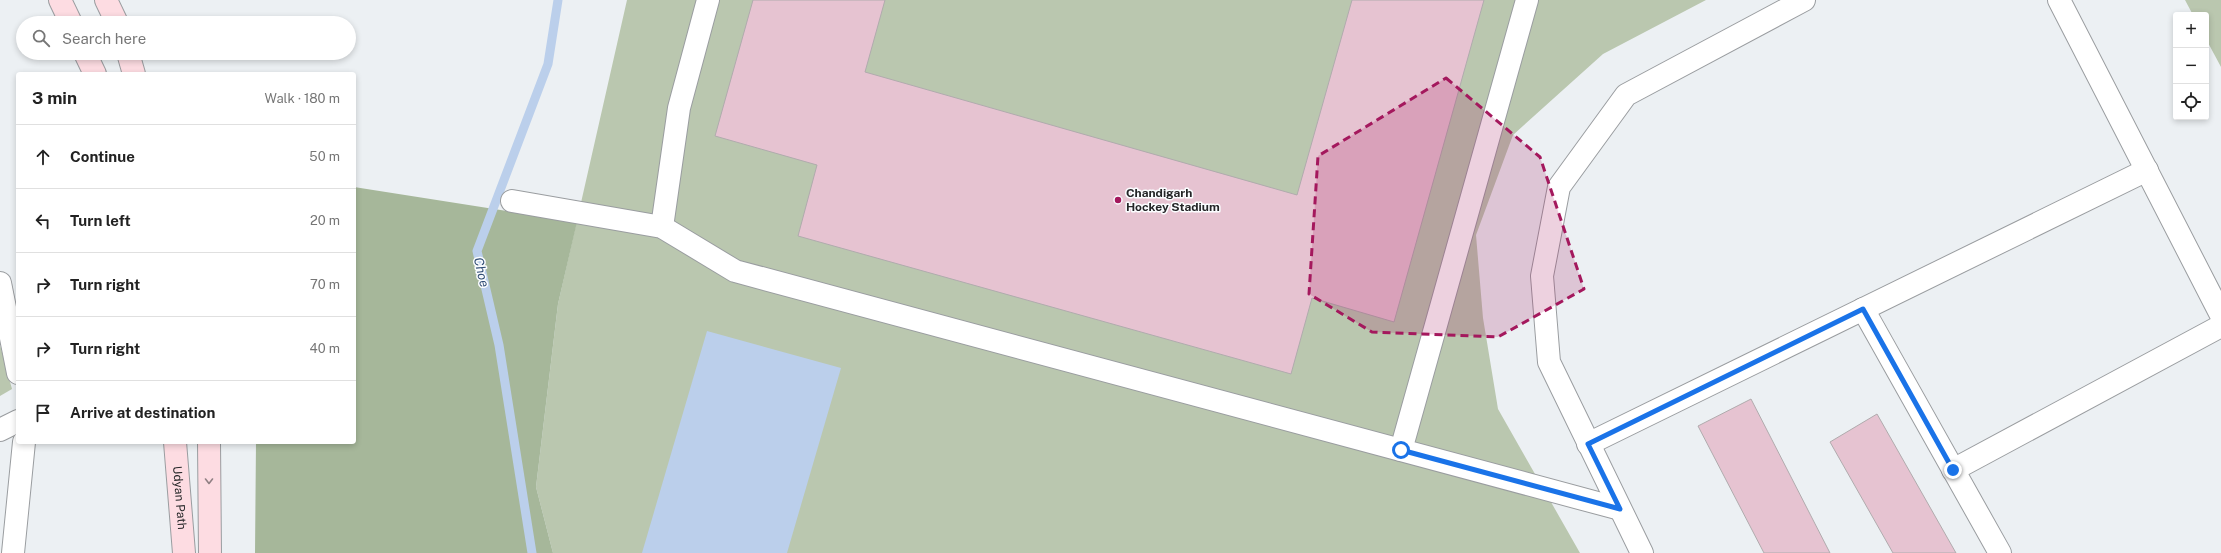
<!DOCTYPE html>
<meta charset="utf-8">
<style>
:root{--surface:#fff;--page:#f2f2f2;--text:#222;--muted:#767676;--line:#e0e0e0}
body{margin:0;font-family:"Public Sans",sans-serif;background:var(--page);color:var(--text)}
.controls{position:absolute;right:12px;top:12px;display:grid;overflow:hidden;border-radius:4px;box-shadow:0 2px 6px #0003}
.controls button{width:36px;height:36px;display:grid;place-items:center;padding:0;border:0;border-bottom:1px solid var(--line);background:var(--surface);color:var(--text);font:20px sans-serif}
.stop{position:absolute;width:12px;height:12px;margin:-9px;border:3px solid #1a73e8;border-radius:50%;background:#fff}
.stop.end{background:#1a73e8;border-color:#fff;box-shadow:0 1px 4px #0008}
.list{margin:0;padding:0;list-style:none}
h2{display:flex;justify-content:space-between;align-items:center;height:52px;margin:0;padding:0 16px;font-size:17px}
h2 small{font-size:13px;font-weight:400;color:var(--muted)}
.list li{display:grid;grid-template-columns:26px 1fr auto;gap:12px;align-items:center;box-sizing:border-box;height:64px;padding:0 16px;border-top:1px solid var(--line)}
.list b{display:block;font-size:15px;white-space:nowrap}
.list em{font-size:13px;font-style:normal;color:var(--muted)}
.icon{flex:none;width:22px;height:22px;fill:none;stroke:currentColor;stroke-width:2;stroke-linecap:round;stroke-linejoin:round}
.map{position:relative;flex:none;width:2221px;height:553px;overflow:hidden}
.search{position:absolute;background:var(--surface);box-shadow:0 2px 6px #0003;left:16px;top:16px;width:340px;height:44px;display:flex;align-items:center;gap:10px;box-sizing:border-box;padding:0 14px;border-radius:22px;color:var(--muted);font-size:15px}
.panel{position:absolute;background:var(--surface);box-shadow:0 2px 6px #0003;left:16px;top:72px;width:340px;height:372px;border-radius:4px}
.map>svg:first-child{display:block}
</style>
<div class="map">
<svg width="2221" height="553" viewBox="0 0 2221 553">
<rect width="100%" height="100%" fill="#ecf0f3"/>
<g fill="#bac7af">
<polygon points="627,0 1706,0 1603,54 1513,135 1476,235 1483,318 1498,409 1580,553 553,553 536,487 558,304"/>
<polygon points="2185,0 2221,0 2221,67 2206,39 2206,15 2193,15"/>
<polygon points="0,345 12,389 0,396"/>
</g>
<polygon fill="#a6b79a" points="354,187 577,222 558,304 536,487 553,553 255,553 256,442 354,442"/>
<polygon fill="#bbcfeb" points="707,331 841,368 787,553 642,553"/>
<g fill="none" stroke-linecap="round" stroke-linejoin="round">
<polyline stroke="#bbcfeb" stroke-width="9" points="532,553 499,345 477,251 548,64 558,0"/>
</g>
<g fill="#e6c3d1" stroke="#b0abad">
<polygon points="753,0 885,0 865,72 1297,195 1352,0 1484,0 1394,322 1312,298 1291,374 798,236 817,165 715,136"/>
<polygon points="1751,399 1830,553 1764,553 1698,426"/>
<polygon points="1877,414 1956,553 1893,553 1830,442"/>
</g>
<g fill="none" stroke-linecap="round" stroke-linejoin="round">
<g stroke="#9a9da0" stroke-width="24">
<g id="street">
<polyline points="2059,0 2221,315"/>
<polyline points="512,201 662,227 735,271 1620,509"/>
<polyline points="662,227 679,108 708,0"/>
<polyline points="0,283 18,373"/>
<polyline points="1863,309 2000,553"/>
<polyline points="0,430 18,421"/>
<polyline points="1588,444 2147,170"/>
<polyline points="1401,450 1527,0"/>
<polyline points="1953,470 2221,326"/>
<polyline points="13,553 24,442"/>
<polyline points="1642,553 1549,362 1542,276 1559,187 1626,95 1804,0"/>
</g>
</g>
<g stroke="#9a9da0" stroke-width="24">
<g id="secondary">
<polyline points="60,0 71,23"/>
<polyline points="106,0 117,23"/>
<polyline points="85,53 95,74"/>
<polyline points="128,53 134,74"/>
<path id="s1" d="M175,442L184,553"/>
<polyline points="209,442 210,553"/>
</g>
</g>
<use href="#street" stroke="#fff" stroke-width="22"/>
<use href="#secondary" stroke="#fddce2" stroke-width="22"/>
</g>
<defs><path id="oneway-chevron" d="M-2-3.5L2.5 0L-2 3.5" fill="none" stroke-width="1.6" stroke-linecap="round" stroke-linejoin="round"/></defs>
<use stroke="#908084" href="#oneway-chevron" transform="translate(209 481) rotate(90)"/>
<g fill="none" stroke-linecap="round" stroke-linejoin="round">
<polyline stroke="#1a73e8" stroke-width="5" points="1401,450 1620,509 1588,444 1863,309 1953,470"/>
</g>
<path fill="#a4185d" fill-opacity="0.2" stroke="#a4185d" stroke-width="3" stroke-dasharray="8 5" stroke-linejoin="round" d="M1446,78L1540,157L1584,289L1498,337L1372,332L1309,294L1318,156Z"/>
<circle fill="#a4185d" stroke="#fbfdff" stroke-width="1.5" cx="1118" cy="200" r="4"/>
<g text-anchor="middle" stroke-width="3" stroke-linejoin="round" paint-order="stroke">
<g font-size="12" font-weight="bold" fill="#242527" stroke="#fbfdff" text-anchor="start">
<text x="1126" y="197">Chandigarh<tspan x="1126" dy="14">Hockey Stadium</tspan></text>
</g>
<g font-size="12" fill="#242527" stroke="#fbfdff">
<text dy="4" stroke="none"><textPath href="#s1" startOffset="56">Udyan Path</textPath></text>
</g>
<g font-size="13" font-style="italic" fill="#324e76" stroke="#fbfdff">
<text transform="translate(482 272) rotate(77)" y="5">Choe</text>
</g>
</g>
</svg>
<div class="controls">
<button>+</button>
<button>−</button>
<button><svg class="icon" aria-label="locate" viewBox="0 0 24 24"><circle cx="12" cy="12" r="6"/><path d="M12 2v4M12 18v4M2 12h4M18 12h4"/></svg></button>
</div>
<div class="stop" style="left:1401px;top:450px"></div>
<div class="stop end" style="left:1953px;top:470px"></div>
<div class="search"><svg class="icon" aria-label="search" viewBox="0 0 24 24"><circle cx="10" cy="10" r="6"/><path d="M15 15l6 6"/></svg>Search here</div>
<section class="panel">
<h2>3 min<small>Walk · 180 m</small></h2>
<ul class="list">
<li><svg class="icon" aria-label="ahead" viewBox="0 0 24 24"><path d="M12 20V5M6 11l6-6 6 6"/></svg><div><b>Continue</b></div><em>50 m</em></li>
<li><svg class="icon" aria-label="left" viewBox="0 0 24 24"><path d="M17 20v-9H6M10 6l-5 5 5 5"/></svg><div><b>Turn left</b></div><em>20 m</em></li>
<li><svg class="icon" aria-label="right" viewBox="0 0 24 24"><path d="M7 20v-9h11M14 6l5 5-5 5"/></svg><div><b>Turn right</b></div><em>70 m</em></li>
<li><svg class="icon" aria-label="right" viewBox="0 0 24 24"><path d="M7 20v-9h11M14 6l5 5-5 5"/></svg><div><b>Turn right</b></div><em>40 m</em></li>
<li><svg class="icon" aria-label="arrive" viewBox="0 0 24 24"><path d="M6 21V4h12l-3 4 3 4H6"/></svg><div><b>Arrive at destination</b></div></li>
</ul>
</section>
</div>
